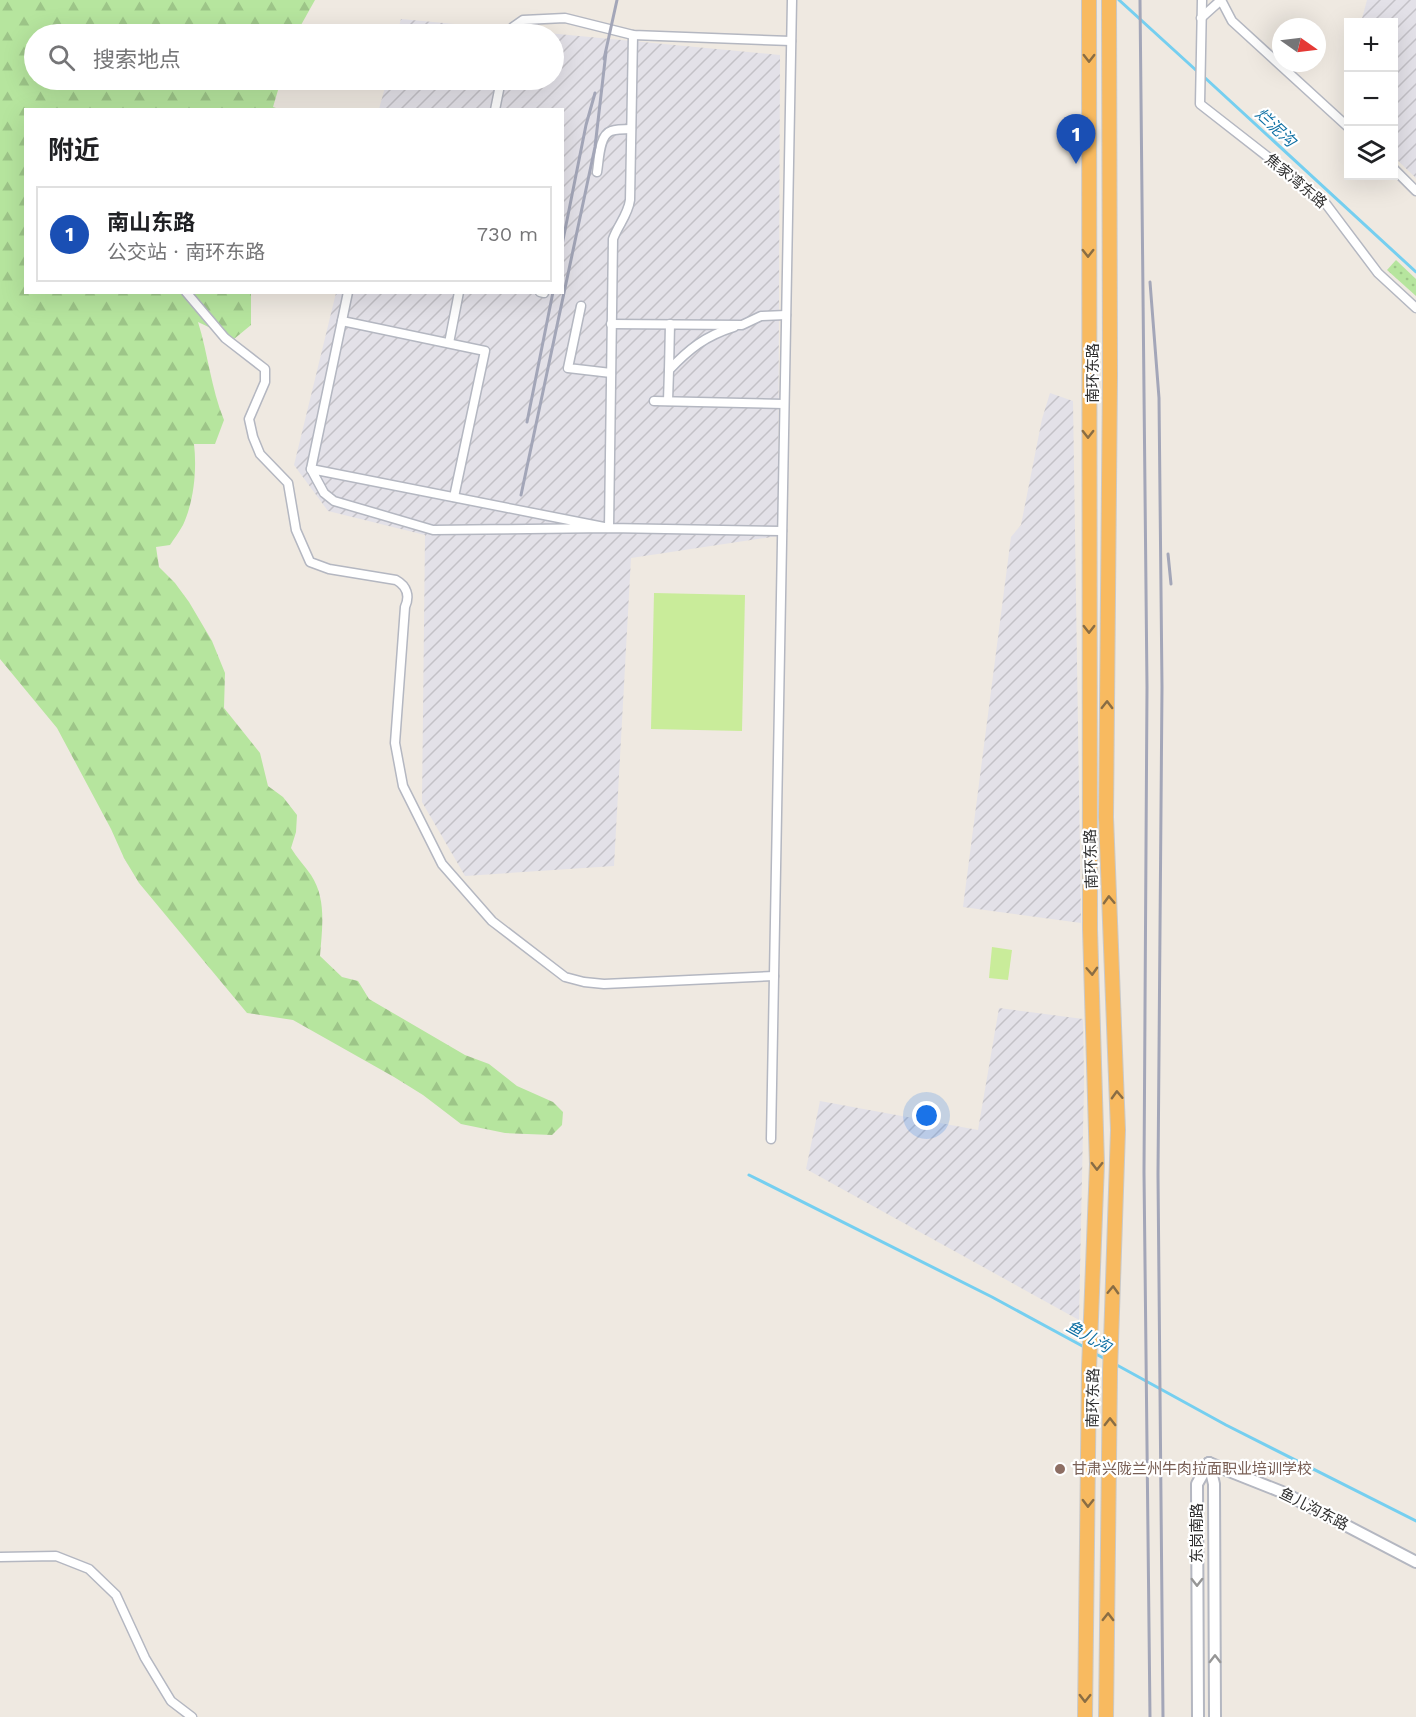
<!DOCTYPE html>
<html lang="zh">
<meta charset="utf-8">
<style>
:root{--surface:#fff;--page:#f6f6f6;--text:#202124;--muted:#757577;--line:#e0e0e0;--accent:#4264fb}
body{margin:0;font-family:"Work Sans","Noto Sans SC",sans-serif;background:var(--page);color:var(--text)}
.controls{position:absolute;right:18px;top:18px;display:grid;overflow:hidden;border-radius:0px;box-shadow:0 6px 24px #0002}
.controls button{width:54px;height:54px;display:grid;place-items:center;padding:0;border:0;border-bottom:2px solid var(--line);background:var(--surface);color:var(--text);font:30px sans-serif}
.compass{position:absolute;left:1272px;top:18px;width:54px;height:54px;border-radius:50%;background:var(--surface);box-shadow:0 6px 24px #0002;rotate:104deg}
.you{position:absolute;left:927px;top:1116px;width:21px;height:21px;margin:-15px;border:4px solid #fff;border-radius:50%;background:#1a73e8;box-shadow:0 0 0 9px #1a73e833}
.badge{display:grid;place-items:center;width:39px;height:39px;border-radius:50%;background:var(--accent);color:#fff;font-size:20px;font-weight:700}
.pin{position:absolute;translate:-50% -50px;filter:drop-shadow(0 2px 3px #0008)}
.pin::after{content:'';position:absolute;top:32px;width:21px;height:18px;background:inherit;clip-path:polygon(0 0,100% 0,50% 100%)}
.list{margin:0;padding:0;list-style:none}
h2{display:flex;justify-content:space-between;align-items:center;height:78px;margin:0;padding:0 24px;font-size:26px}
h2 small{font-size:20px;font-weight:400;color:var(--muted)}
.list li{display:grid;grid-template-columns:39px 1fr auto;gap:18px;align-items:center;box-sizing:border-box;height:96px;margin:0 12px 12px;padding:0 12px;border:2px solid var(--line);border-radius:0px}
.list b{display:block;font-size:22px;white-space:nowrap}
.list p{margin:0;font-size:20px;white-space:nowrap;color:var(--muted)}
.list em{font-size:20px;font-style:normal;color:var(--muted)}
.icon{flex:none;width:33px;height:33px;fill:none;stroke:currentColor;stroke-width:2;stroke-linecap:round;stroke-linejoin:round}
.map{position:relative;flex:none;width:1416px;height:1717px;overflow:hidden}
.search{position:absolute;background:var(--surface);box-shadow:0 6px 24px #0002;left:24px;top:24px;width:540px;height:66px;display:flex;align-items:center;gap:15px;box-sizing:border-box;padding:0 21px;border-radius:33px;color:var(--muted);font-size:22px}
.panel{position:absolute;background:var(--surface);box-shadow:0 6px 24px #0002;left:24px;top:108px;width:540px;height:186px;border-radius:0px}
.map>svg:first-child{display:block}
</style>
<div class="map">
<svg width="1416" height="1717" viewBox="0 0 1416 1717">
<defs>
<pattern id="industrial-furrows" width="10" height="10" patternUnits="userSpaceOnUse" patternTransform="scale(1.5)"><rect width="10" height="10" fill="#e3e1e8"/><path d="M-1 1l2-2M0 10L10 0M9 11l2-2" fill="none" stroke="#c3c1c7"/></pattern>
<pattern id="forest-firs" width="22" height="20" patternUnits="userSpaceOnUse" patternTransform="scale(1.5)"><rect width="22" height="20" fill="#b6e59e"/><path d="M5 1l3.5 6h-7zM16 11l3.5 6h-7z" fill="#9dc588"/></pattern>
<pattern id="garden-dots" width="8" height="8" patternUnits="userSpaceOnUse" patternTransform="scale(1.5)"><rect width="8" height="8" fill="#b6e59e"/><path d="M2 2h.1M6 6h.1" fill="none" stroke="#9dc588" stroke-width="1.8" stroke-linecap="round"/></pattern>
</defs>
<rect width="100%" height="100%" fill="#efe9e1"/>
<g fill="url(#industrial-furrows)">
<polygon points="1367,0 1416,0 1416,178 1394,157 1394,22 1361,22"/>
<polygon points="401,19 780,55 778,536 631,558 614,866 465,876 422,802 425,535 328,511 294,465 336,293 562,292 562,110 379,109 387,80 554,80 554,34 397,34"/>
<polygon points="1050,393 1073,401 1081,923 963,907 1011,537 1021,525 1042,419"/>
<polygon points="999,1008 1083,1019 1084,1083 1079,1320 806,1169 820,1101 978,1130"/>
</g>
<path fill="url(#forest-firs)" d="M0,0H315L296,34H34V80H281L273,107L279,109L26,110V292L251,293V325L234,339L198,322C208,354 211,388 224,420L215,444H194C197,470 194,501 183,525C179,532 174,539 170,545L156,547L159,567L175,583L189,602L212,641L225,673L224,708L260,753L268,786L283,797L297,815L296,832L291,848C297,858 305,866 311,875C327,899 322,929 320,956L342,977L358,981L369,999L465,1055L489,1064L517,1086L553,1102L563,1112L562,1125L552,1135L505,1133L461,1124L423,1095L394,1077L293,1020L247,1013L139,883L124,858L111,829L57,728L0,659Z"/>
<polygon fill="url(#garden-dots)" points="1396,260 1416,279 1416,296 1387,270"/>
<g fill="#c9ec9a">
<polygon points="654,593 745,595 742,731 651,729"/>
<polygon points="992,947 1012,950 1008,980 989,978"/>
</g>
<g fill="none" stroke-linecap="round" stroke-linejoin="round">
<g stroke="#75cff0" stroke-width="3">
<polyline points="1119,0 1198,72"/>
<polyline points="1203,76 1416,272"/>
<polyline points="749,1175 992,1297 1086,1348"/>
<polyline points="1094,1353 1107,1360"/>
<polyline points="1115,1364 1226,1425 1416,1521"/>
</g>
<g stroke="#b4b7c1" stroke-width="11">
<g id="minor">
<polyline points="1202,0 1200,104 1323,200 1378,273 1416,308"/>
<polyline points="1201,18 1221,0 1232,21 1348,127"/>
<polyline points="509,34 513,27 523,20 565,18 633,35 791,41"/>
<path d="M633,35L630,200C628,215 618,225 613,239L609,528L433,530L334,501L324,493L311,469L609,528L782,531"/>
<polyline points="495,110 501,80"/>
<polyline points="1394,169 1416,191"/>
<path d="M597,172C599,161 599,135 611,131C617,129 625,129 631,129"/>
<path d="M186,292L225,338L265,369V382L249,419L253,437L260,454L288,483L296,530L310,562L329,569L396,580C407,586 410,596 405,607L395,743L403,786L442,864L492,921L565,977L584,982L604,984L774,976"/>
<polyline points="540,292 544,293"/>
<polyline points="581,306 568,368 611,373"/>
<polyline points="342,321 485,351 454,497"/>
<polyline points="611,324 742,325 761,316 786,315"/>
<polyline points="449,343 459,292"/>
<polyline points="669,370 670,324"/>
<polyline points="654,401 784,404"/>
<path d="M668,401L669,370C689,349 705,336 734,327"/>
<polyline points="311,469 348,292"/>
<polyline points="771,1139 792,0"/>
<polyline points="0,1557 56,1556 89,1569 116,1595 145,1658 171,1701 192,1717"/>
</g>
</g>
<g stroke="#b4b7c1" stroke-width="14">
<g id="tertiary">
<polyline points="1209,1463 1214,1484 1215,1717"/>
<polyline points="1209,1463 1282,1492 1416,1562"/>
<polyline points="1198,1717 1197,1484 1209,1463"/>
</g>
</g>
<g stroke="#c9c9c9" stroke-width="16">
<g id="trunk">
<polyline points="1085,1717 1089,1369 1097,1164 1090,929 1089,0"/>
<polyline points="1106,1717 1110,1372 1118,1130 1106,817 1110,375 1109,0"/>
</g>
</g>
<use href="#minor" stroke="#fff" stroke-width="8"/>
<use href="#tertiary" stroke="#fff" stroke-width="10"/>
<use href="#trunk" stroke="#f8ba60" stroke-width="14"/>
<g stroke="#a3a6b8" stroke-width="3">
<polyline points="1140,0 1147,687 1144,1172 1150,1717"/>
<polyline points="604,59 617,0"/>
<polyline points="562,245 586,125 595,93"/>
<polyline points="1150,282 1159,398 1162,687 1158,1174 1163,1717"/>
<polyline points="527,422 553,292"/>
<polyline points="521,495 595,147 606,52"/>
<polyline points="1168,554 1171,584"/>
</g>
</g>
<defs><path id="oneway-chevron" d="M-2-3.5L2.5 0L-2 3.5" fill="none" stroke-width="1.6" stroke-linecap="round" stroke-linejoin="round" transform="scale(1.5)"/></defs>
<g stroke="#896d44">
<use href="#oneway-chevron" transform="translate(1089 58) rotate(90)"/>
<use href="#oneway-chevron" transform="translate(1088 253) rotate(90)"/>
<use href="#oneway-chevron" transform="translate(1088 434) rotate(90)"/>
<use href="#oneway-chevron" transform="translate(1089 629) rotate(90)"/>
<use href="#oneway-chevron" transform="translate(1107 705) rotate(-89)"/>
<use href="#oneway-chevron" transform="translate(1109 900) rotate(-92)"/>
<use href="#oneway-chevron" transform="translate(1092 971) rotate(87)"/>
<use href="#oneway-chevron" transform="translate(1117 1095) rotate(-92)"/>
<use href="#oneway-chevron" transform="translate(1097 1166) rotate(91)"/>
<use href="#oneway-chevron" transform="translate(1113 1290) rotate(-88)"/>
<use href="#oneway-chevron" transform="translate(1110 1422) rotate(-90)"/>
<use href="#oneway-chevron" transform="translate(1088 1503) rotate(91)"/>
<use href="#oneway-chevron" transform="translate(1108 1617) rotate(-89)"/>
<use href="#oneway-chevron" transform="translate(1085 1698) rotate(91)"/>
</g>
<g stroke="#969696">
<use href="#oneway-chevron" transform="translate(1197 1582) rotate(90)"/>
<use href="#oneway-chevron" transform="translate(1215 1659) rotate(-90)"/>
</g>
<circle fill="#8d6e63" stroke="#fff" stroke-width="2" cx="1060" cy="1469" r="6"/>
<g text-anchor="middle" stroke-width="4.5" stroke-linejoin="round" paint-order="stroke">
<g font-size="15" fill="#2e2e2e" stroke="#fff">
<text transform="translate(1296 181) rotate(40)" y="5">焦家湾东路</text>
<text transform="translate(1093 373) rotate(-90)" y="5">南环东路</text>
<text transform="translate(1091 859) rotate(-92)" y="5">南环东路</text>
<text transform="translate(1093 1398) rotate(-89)" y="5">南环东路</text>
<text transform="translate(1314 1509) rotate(27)" y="5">鱼儿沟东路</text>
<text transform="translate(1197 1533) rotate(-90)" y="5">东岗南路</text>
</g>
<g font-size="15" fill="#785e54" stroke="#fff" text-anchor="start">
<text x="1072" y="1474">甘肃兴陇兰州牛肉拉面职业培训学校</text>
</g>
<g font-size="16" font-style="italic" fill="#0d6fa3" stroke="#fff">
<text transform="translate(1276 127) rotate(43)" y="6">烂泥沟</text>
<text transform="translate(1089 1336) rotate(29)" y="6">鱼儿沟</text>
</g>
</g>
</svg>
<div class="controls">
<button>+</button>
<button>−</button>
<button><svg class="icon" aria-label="layers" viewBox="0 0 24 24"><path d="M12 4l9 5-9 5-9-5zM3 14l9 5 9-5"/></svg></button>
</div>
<svg class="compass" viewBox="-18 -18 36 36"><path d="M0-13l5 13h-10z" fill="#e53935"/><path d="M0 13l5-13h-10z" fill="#757577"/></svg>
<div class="you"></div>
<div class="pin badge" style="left:1076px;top:164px;background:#1a4fb4">1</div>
<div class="search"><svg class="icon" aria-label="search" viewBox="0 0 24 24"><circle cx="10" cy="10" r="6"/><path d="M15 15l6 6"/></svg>搜索地点</div>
<section class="panel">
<h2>附近<small></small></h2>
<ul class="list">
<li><span class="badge" style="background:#1a4fb4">1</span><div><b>南山东路</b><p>公交站 · 南环东路</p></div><em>730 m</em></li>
</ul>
</section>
</div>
